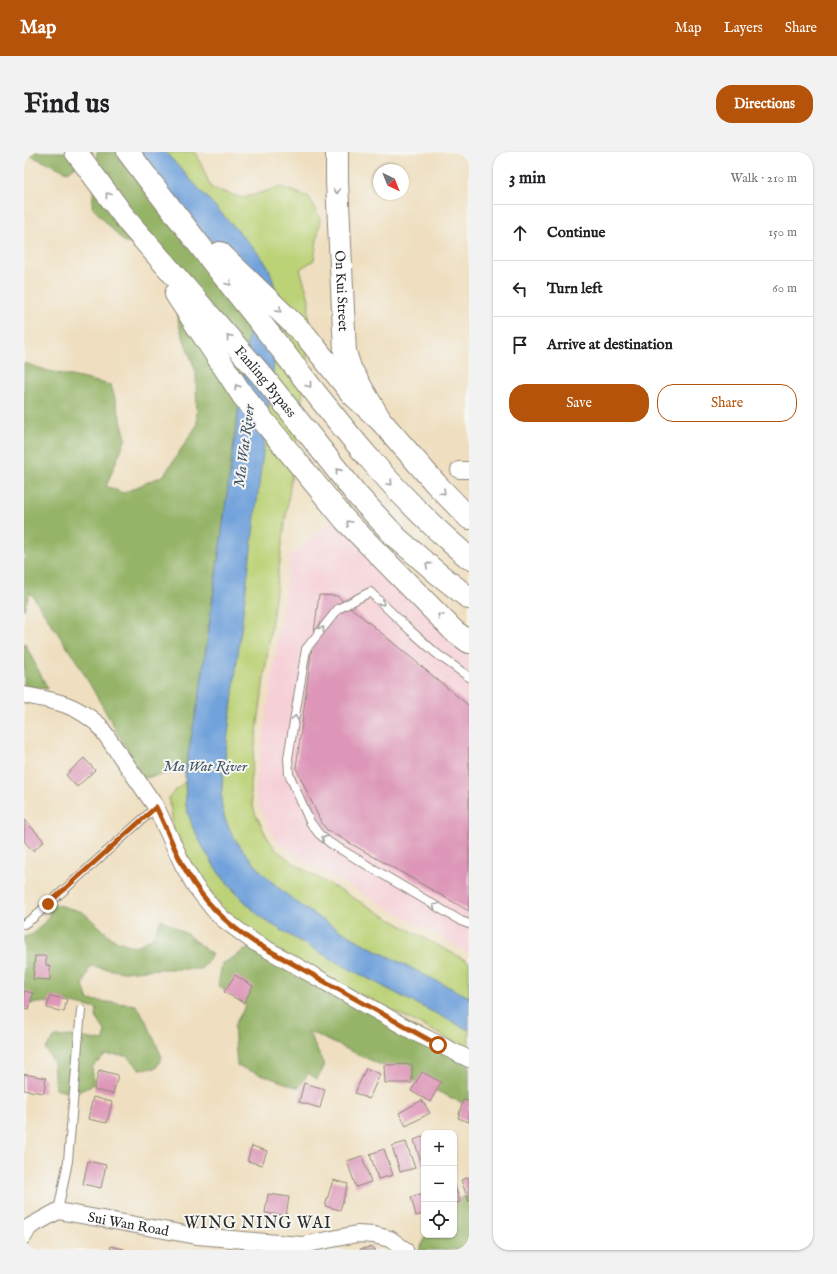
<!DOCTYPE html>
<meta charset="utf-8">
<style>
:root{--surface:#fff;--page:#f2f2f2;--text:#202124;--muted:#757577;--line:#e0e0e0;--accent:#b45309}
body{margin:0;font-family:"IM FELL English",serif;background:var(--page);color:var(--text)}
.controls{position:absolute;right:12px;bottom:12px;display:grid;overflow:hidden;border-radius:8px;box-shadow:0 1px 3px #0004}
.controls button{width:36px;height:36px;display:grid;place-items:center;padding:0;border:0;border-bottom:1px solid var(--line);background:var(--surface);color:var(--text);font:20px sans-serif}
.compass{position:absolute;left:349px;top:12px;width:36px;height:36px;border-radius:50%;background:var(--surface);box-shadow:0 1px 3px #0004;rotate:137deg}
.stop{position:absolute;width:12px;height:12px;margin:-9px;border:3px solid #b45309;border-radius:50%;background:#fff}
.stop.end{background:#b45309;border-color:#fff;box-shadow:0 1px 4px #0008}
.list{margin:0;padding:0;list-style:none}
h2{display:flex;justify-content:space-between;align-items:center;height:52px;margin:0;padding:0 16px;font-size:17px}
h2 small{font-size:13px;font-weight:400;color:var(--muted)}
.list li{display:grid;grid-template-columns:26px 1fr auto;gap:12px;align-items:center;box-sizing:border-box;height:56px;padding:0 16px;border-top:1px solid var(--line)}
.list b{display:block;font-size:15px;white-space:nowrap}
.list em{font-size:13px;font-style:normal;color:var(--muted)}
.actions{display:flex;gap:8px;padding:12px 16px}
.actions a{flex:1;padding:9px 0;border:1px solid var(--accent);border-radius:16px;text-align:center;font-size:14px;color:var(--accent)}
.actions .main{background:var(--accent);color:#fff}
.icon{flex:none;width:22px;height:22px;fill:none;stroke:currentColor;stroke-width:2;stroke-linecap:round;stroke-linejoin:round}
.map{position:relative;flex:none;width:445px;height:1098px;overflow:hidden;border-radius:16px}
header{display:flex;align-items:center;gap:24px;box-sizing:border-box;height:56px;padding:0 20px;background:var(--accent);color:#fff}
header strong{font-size:19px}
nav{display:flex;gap:22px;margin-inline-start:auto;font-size:14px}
.intro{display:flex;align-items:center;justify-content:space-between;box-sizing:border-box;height:96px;padding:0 24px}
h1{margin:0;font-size:28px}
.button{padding:10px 18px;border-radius:16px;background:var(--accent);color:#fff;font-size:14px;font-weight:700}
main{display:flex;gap:24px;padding:0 24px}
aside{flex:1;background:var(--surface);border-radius:16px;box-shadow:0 1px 3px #0004}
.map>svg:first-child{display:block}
</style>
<header>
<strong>Map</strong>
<nav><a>Map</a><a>Layers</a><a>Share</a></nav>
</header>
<div class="intro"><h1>Find us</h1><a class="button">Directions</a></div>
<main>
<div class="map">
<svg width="445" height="1098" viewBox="0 0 445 1098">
<rect width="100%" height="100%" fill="#f6f6f2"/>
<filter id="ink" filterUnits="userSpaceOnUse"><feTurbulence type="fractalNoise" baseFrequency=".025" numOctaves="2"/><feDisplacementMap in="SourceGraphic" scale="8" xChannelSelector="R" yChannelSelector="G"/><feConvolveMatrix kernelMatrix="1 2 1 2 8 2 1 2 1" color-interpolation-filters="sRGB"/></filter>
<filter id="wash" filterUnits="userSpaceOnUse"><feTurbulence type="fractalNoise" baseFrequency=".012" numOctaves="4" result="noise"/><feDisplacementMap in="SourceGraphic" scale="16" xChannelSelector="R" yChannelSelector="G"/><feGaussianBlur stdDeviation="0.9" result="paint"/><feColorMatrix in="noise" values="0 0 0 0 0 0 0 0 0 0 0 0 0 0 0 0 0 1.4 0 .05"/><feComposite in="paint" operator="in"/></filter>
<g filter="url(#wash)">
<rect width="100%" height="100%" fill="#efdfc0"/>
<polygon fill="#f6cfd7" points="310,367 423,484 445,503 445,801 398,775 275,705 253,689 245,676 236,656 231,642 232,632 266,405"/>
<g fill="#bcd277" stroke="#747e51">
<path d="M141,0H172L187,36L219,46L257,35L285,45L296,67L290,108L276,117L285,147L283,209L226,631V641L231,661L243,685L252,698L274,714L305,732L396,784L445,810V845C410,828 375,810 340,792C295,767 255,743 223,703C212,690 204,677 199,661C196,649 198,635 199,622L250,198L252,180V160L244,114L233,100Z"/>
<polygon points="161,629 162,654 181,699 195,721 208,737 239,767 272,787 322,815 389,850 445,878 445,897 280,814 209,769 152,695 145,645"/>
</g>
<g fill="#95b468" stroke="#60704a">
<polygon points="11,0 70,0 44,20 7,4"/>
<polygon points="73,0 92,0 157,71 227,166 177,534 161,619 119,626 55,513 6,440 0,458 0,211 25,219 87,233 102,286 82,334 99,341 140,323 173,273 172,220 156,177 142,109 99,89 68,55"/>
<polygon points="0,490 24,537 0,534"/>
<polygon points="24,752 30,752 59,760 89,787 111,795 129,785 137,767 164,783 188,803 177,817 134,817 100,820 66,814 59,834 64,848 112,853 121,867 138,905 132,916 115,917 103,904 82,903 68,915 70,932 50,942 31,937 29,909 21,897 31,885 47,884 80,889 81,879 72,865 73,857 40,849 0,852 0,785 9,782 26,764"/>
<polygon points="235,790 445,905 445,954 284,879 300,913 293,927 284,921 275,936 213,914 210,874 222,853 194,834 198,812"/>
<polygon points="445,1043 445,1098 395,1098 403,1083 430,1083 430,1049"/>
</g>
<path fill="#71a2db" stroke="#4e6683" d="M102,0H141L233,100C237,105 241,110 244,115C258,143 251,182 250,212L199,622C198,635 196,649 199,661C204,677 212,690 223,703C255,743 295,767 340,792C375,810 410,828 445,845V878L389,850L322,815L272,787L239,767L220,749L195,721L181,699L169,676L162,654L161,619L177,534L227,166L199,102Z"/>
<g id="blocks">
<g fill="#dd96b8">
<polygon points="295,443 313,444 445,554 445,759 303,678 297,670 272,616"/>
<polygon points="60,606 71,618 53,635 42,623"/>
<polygon points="0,667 20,689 9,699 0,689"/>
<polygon points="11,804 22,804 22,813 26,814 26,828 9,827"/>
<polygon points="211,823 229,834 220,851 200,840"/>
<polygon points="0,839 9,841 5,857 0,856"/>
<polygon points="26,844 43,847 40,860 23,856"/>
<polygon points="388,912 388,931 361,931 360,913"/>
<polygon points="342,916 356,922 345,947 331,941"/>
<polygon points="75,918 94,923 89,942 70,938"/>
<polygon points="398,920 417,930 406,950 387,939"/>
<polygon points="0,922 22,926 20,941 0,938"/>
<polygon points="280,931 301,937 296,956 275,950"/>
<polygon points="69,945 88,950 83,971 64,967"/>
<polygon points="398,948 406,961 382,974 375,961"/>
<polygon points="439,948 445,949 445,970 434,966"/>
<polygon points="400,984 400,1013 398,1013 390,988"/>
<polygon points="382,990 391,1016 376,1020 368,994"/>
<polygon points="228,994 243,999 238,1013 223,1009"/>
<polygon points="360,997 369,1023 354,1027 346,1002"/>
<polygon points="338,1004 347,1030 332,1035 323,1009"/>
<polygon points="64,1009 82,1013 77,1036 59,1032"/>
<polygon points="445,1025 445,1050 437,1028"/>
<polygon points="309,1028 324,1032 316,1058 301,1054"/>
<polygon points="430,1031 436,1050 430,1052"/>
<polygon points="400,1041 400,1062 392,1064 387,1045"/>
<polygon points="244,1042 265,1045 262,1064 241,1061"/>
<polygon points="87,1094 100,1097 100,1098 86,1098"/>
<polygon points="347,1095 352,1098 336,1098 336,1097"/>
</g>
</g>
</g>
<g filter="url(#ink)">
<use href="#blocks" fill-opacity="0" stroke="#8d8576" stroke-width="1"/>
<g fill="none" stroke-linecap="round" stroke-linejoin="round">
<g stroke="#8d8576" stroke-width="10">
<g id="lane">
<polyline points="445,525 413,502 387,479 346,440 314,457 282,497 264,606 265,622 286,670 295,682 306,691 437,769 445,772"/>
<polyline points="0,772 9,766 132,655"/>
<polyline points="34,1059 44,1009 57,858"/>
</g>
</g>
<g stroke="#8d8576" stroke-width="18">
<g id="street">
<polyline points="435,318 445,318"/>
<path d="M0,543C32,549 49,551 75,573L132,655L159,713L171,734L190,758L199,767L230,790L390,880L445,907"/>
<path id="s1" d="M0,1084L5,1075L34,1059L173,1084L265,1092L279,1093L333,1082L350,1083L366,1087L381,1098"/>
</g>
</g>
<g stroke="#8d8576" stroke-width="24">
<g id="secondary">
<path id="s2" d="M313,0V29L321,200L326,216L357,269L412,332L445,366"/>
</g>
</g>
<g stroke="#8d8576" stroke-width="24">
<g id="highway">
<path id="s3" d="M52,0L105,71L241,227L333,343L373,386L412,420L445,446"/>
<path d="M104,0C154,67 206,132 258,198C315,272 373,346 445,406"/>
<polyline points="196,101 282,184 328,242 357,269"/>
<polyline points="152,142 219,244 321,368 430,479 445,490"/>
</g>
</g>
<use href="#lane" stroke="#fff" stroke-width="8"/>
<use href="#street" stroke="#fff" stroke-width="16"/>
<use href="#secondary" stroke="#fff" stroke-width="22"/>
<use href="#highway" stroke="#fff" stroke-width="22"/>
</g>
<defs><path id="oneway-chevron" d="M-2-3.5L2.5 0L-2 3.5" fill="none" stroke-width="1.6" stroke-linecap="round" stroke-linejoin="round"/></defs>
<g stroke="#a0a0a0">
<use href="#oneway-chevron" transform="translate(313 39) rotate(88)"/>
<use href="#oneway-chevron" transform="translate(84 43) rotate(-127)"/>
<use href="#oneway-chevron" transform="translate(205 131) rotate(52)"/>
<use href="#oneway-chevron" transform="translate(255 158) rotate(44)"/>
<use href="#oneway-chevron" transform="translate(205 185) rotate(-131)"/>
<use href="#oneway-chevron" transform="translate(285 233) rotate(52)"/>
<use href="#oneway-chevron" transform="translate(213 235) rotate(-123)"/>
<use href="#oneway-chevron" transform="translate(314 319) rotate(-129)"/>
<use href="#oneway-chevron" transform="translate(366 331) rotate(47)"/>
<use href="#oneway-chevron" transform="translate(419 340) rotate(46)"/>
<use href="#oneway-chevron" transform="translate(325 371) rotate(-134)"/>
<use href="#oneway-chevron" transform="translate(404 413) rotate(-139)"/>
<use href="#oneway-chevron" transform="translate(358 451) rotate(44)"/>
<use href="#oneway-chevron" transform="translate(416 464) rotate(-135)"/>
<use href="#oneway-chevron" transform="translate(298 477) rotate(-51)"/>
<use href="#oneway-chevron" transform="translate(271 566) rotate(-81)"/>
<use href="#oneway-chevron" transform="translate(300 686) rotate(-141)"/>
<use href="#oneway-chevron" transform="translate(411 754) rotate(-149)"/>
</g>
</g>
<g fill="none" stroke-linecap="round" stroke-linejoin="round" filter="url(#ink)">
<path stroke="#b45309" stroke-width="5" d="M24,752L132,655C143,677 151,701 164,722C180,750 203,772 230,790L414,893"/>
</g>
<g text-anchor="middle" stroke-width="4" stroke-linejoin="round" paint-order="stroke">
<g font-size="14" fill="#2b2b2b" stroke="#f6f6f2">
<text dy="5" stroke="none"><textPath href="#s2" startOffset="139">On Kui Street</textPath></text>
<text dy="5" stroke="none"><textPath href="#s3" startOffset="298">Fanling Bypass</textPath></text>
<text dy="5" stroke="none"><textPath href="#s1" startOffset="115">Sui Wan Road</textPath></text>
</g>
<g font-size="15" font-style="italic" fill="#445569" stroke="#f6f6f2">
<text transform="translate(220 294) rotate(-83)" y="5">Ma Wat River</text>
<text x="181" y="619">Ma Wat River</text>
</g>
<g font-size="16" letter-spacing="1" fill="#2b2b2b" stroke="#f6f6f2">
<text x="234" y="1076">WING NING WAI</text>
</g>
</g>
</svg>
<div class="controls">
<button>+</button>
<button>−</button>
<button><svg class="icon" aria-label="locate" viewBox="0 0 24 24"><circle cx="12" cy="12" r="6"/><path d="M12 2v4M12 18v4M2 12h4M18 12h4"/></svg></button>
</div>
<svg class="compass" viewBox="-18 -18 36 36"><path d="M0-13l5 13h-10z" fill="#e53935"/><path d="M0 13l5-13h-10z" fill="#757577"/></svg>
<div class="stop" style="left:414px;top:893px"></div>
<div class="stop end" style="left:24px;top:752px"></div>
</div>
<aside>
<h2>3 min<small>Walk · 210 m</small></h2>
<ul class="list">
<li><svg class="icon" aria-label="ahead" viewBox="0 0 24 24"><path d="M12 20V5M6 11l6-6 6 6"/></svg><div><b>Continue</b></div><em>150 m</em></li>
<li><svg class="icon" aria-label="left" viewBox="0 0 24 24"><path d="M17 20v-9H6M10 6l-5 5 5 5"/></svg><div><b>Turn left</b></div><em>60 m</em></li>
<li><svg class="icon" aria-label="arrive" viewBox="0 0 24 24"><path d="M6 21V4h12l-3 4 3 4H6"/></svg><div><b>Arrive at destination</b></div></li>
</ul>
<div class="actions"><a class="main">Save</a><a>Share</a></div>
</aside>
</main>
